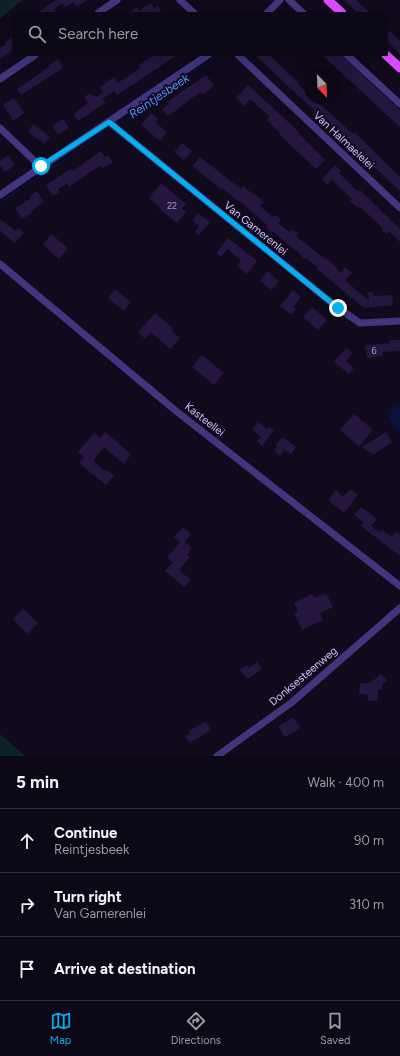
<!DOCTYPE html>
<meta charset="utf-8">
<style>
:root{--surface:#0c0815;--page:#1a1622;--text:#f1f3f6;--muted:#9a9aa0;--line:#2c2934;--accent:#00b1f0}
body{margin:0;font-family:Figtree,sans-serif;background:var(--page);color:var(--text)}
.compass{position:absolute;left:304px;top:68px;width:36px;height:36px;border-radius:50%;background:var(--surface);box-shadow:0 4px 16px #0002;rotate:157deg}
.stop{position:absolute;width:12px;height:12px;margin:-9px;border:3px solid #00b1f0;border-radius:50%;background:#fff}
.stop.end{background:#00b1f0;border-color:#fff;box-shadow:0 1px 4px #0008}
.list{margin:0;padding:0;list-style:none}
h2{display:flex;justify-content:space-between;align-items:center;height:52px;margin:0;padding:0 16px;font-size:17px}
h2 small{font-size:13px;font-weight:400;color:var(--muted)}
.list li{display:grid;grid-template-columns:26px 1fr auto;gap:12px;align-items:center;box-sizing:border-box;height:64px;padding:0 16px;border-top:1px solid var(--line)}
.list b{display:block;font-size:15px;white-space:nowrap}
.list p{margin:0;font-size:13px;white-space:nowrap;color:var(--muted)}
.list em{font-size:13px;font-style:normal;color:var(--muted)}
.icon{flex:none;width:22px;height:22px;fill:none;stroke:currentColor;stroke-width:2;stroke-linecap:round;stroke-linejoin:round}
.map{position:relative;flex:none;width:400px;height:756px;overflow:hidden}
.search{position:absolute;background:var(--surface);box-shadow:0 4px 16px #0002;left:12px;right:12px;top:12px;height:44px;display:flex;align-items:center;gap:10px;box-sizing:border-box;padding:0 14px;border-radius:0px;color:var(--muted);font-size:15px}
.sheet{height:244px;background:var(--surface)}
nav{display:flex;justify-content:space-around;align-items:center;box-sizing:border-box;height:56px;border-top:1px solid var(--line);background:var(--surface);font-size:11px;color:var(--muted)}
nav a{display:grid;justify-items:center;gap:2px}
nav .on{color:var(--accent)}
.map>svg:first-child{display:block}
</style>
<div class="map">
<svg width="400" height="756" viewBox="0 0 400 756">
<rect width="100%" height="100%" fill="#100a1c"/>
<g fill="#0d2326">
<polygon points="0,0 22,0 0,19"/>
<polygon points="0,734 25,756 0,756"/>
</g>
<polygon fill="#071139" points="400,404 400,436 389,419 388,410 394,405"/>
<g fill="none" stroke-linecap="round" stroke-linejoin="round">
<polyline stroke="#071139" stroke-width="2" points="0,203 219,55"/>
</g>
<g fill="#24163e">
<polygon points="56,0 87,0 77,7 73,2 65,8 62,3 54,9 56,13 37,13"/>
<polygon points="344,0 356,0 370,13 358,13"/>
<polygon points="151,3 154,9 158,6 162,13 129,13 137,7 139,11"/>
<polygon points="387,29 400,41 400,54 387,40"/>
<polygon points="13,37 13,50 0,59 0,48 6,44 5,42"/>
<polygon points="154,55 177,55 117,95 114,91 102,99 105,103 78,121 73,114 88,103 84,97 90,93 96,97 103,92 100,87 114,77 118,83 140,68 139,65"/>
<polygon points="255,55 269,55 298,82 297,83 310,95 310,98 313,98 353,134 354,132 400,177 400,191"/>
<polygon points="322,55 341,55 342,56 400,110 400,127"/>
<polygon points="58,59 63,68 21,95 17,89 49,67 48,66"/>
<polygon points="206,75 214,86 202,95 200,92 171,114 167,116 162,109 169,104 167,102"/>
<polygon points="248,85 299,132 298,133 325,160 316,169 280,135 281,134 267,120 270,117 250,99 244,106 236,98"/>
<polygon points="14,98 24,113 13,121 3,105"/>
<polygon points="151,113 158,119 155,122 167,132 160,141 141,125"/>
<polygon points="63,119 69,128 58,135 52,126"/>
<polygon points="33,124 50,137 45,144 28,132"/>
<polygon points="182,143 192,151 184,160 174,152"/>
<polygon points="101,151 105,157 108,155 113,162 103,168 101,165 69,187 67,184 58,189 60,192 53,196 46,185 72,168 73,171"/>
<polygon points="8,155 15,165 5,172 0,165 0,161"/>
<polygon points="200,157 241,189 243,186 254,195 255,194 264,202 260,206 273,217 275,215 281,220 278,223 290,232 292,229 298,233 296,236 325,259 326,258 330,261 341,273 345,267 352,273 345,280 369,301 368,292 373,292 373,296 392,295 393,305 364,308 317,269 318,268 306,258 305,259 300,255 300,254 272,231 271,232 266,227 267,225 240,201 239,202 222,188 221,189 192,166"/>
<polygon points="335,165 341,171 339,173 358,192 360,190 400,229 400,242 389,231 386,234 382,230 383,228 360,207 358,208 350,201 352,199 332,180 328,185 322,179"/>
<polygon points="161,183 186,204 182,209 186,212 177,223 158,208 160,207 149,198"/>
<polygon points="37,191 44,202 31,211 32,213 22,219 15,208 31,198 30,196"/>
<polygon points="198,213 210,222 199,235 195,232 199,226 192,221"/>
<polygon points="0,219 15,231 18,228 24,233 15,243 0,231"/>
<polygon points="51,234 68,248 59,259 43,245"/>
<polygon points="228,238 257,261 247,274 237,266 241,260 227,249 221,257 216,253"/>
<polygon points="267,271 279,281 272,290 260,281"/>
<polygon points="115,289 131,302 124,311 108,298"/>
<polygon points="293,290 301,297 293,307 296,309 291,315 280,306"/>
<polygon points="312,307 327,320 318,330 303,317"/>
<polygon points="155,313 173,328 171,330 180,338 170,349 151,332 145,339 138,332"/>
<polygon points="390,340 400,340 400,351 382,352 383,356 367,358 365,345 390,343"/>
<polygon points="346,348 353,353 346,361 354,368 349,374 334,362"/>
<polygon points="202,355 224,373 214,385 192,367"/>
<polygon points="354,414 373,430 359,446 340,430"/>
<polygon points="258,422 267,429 269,427 274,430 262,446 257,441 261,437 252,430"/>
<polygon points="105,432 131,454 124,464 104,447 93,461 105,471 107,470 114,476 106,485 79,463 84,457 78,452 94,433 100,438"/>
<polygon points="386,432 392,442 373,455 362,447"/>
<polygon points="282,437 296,447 291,454 285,450 280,456 274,451 277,446 275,445"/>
<polygon points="350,489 358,495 344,513 328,500 336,490 343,497"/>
<polygon points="361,507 377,519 371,526 380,532 382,530 392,537 396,532 400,534 400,556 361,526 364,523 354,515"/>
<polygon points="183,527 191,534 185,542 192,548 187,555 190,557 179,570 191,580 184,587 165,571 173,562 167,558 180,542 174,537"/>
<polygon points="326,593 333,607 320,613 323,620 302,630 294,613 298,612 294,603 312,594 314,598"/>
<polygon points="23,609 38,623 27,634 13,619"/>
<polygon points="257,662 262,669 247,679 240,670 247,665 248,668"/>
<polygon points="381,674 387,681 382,685 382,689 378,690 377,701 368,701 367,694 359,694 360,683 370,683"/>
<polygon points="293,717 300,728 285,737 278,727"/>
<polygon points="206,721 211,730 190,743 185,736 191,733 189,731"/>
</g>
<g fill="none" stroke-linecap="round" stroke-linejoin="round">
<g stroke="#42347d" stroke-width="7">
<polyline points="180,0 194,13"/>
<polyline points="289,0 303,13"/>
<polyline points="98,13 117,0"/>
<polyline points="267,13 280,0"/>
<polyline points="238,55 400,208"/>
<polyline points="347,55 400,104"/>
<polyline points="0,79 35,55"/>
<polyline points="109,122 338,308 360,323 400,321"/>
<polyline points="0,128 41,167"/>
<polyline points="0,195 41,167 208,55"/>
<polyline points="0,264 176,411 400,586"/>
<polyline points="217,756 291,703 400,608"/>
</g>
<g stroke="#d94cff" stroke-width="9">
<polyline points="328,0 342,13"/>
<polyline points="386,55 400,68"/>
</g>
</g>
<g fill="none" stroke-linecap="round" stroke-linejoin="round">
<polyline stroke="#00b1f0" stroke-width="5" points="41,166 109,122 338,308"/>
</g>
<g text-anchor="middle" stroke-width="4" stroke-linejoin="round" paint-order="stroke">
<g font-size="9" fill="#a999cf">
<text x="172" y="209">22</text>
<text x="374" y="354">6</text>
</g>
<g font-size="11" fill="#d5c5ff" stroke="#100a1c">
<text transform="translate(344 140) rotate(43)" y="4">Van Halmaelelei</text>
<text transform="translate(256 228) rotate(39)" y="4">Van Gamerenlei</text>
<text transform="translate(205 419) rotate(38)" y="4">Kasteellei</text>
<text transform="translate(303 676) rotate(-40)" y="4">Donksesteenweg</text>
</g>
<g font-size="12" font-style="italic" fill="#5394ff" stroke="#100a1c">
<text transform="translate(159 96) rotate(-34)" y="4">Reintjesbeek</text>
</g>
</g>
</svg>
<svg class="compass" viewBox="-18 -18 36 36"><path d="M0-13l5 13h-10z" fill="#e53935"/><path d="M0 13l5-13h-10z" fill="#9a9aa0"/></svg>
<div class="stop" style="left:41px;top:166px"></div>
<div class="stop end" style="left:338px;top:308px"></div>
<div class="search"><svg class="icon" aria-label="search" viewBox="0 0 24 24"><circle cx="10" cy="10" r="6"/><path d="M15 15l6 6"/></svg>Search here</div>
</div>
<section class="sheet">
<h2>5 min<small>Walk · 400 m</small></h2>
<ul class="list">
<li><svg class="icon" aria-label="ahead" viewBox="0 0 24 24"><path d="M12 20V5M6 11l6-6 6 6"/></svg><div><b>Continue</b><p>Reintjesbeek</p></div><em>90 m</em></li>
<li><svg class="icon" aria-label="right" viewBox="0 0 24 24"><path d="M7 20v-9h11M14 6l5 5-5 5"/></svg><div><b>Turn right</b><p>Van Gamerenlei</p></div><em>310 m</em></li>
<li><svg class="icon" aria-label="arrive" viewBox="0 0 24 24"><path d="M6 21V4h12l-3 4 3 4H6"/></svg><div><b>Arrive at destination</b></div></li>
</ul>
</section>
<nav>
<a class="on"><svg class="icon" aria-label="map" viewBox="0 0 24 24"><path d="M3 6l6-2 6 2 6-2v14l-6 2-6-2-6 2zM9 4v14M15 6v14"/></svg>Map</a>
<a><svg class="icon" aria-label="directions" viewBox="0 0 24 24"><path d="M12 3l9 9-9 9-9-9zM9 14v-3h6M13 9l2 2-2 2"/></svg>Directions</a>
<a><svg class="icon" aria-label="saved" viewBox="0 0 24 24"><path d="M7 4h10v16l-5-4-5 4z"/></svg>Saved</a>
</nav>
